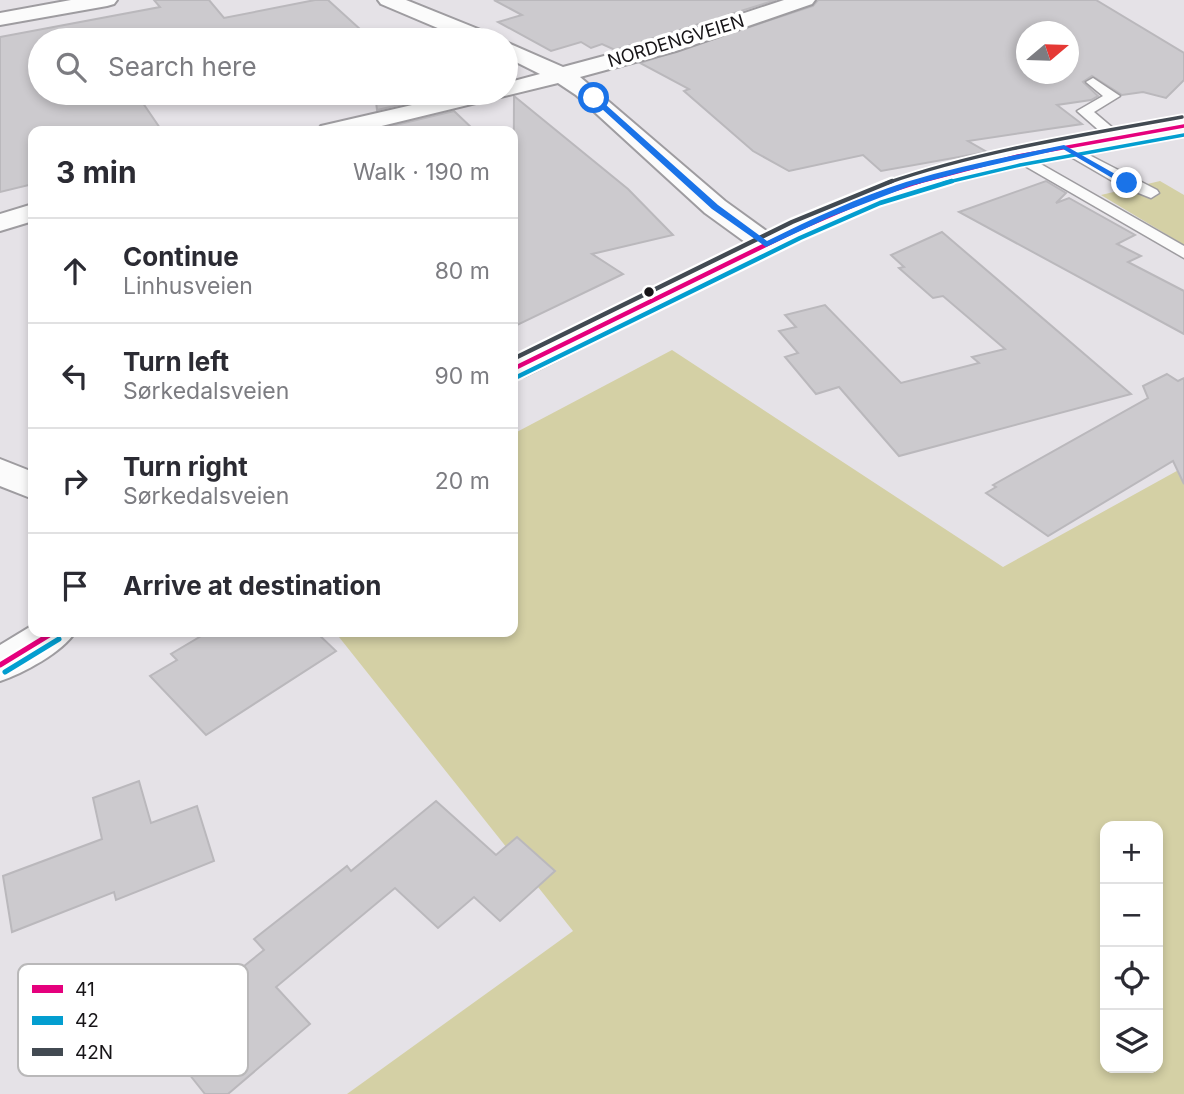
<!DOCTYPE html>
<meta charset="utf-8">
<style>
:root{--surface:#fff;--page:#f2f2f3;--text:#2b2b33;--muted:#7c7c81;--line:#e1e1e2}
body{margin:0;font-family:Inter,sans-serif;background:var(--page);color:var(--text)}
.controls{position:absolute;right:21px;bottom:21px;display:grid;overflow:hidden;border-radius:14px;box-shadow:0 4px 10px #0003}
.controls button{width:63px;height:63px;display:grid;place-items:center;padding:0;border:0;border-bottom:2px solid var(--line);background:var(--surface);color:var(--text);font:35px sans-serif}
.compass{position:absolute;left:1016px;top:21px;width:63px;height:63px;border-radius:50%;background:var(--surface);box-shadow:0 4px 10px #0003;rotate:71deg}
.stop{position:absolute;width:21px;height:21px;margin:-16px;border:5px solid #1a73e8;border-radius:50%;background:#fff}
.stop.end{background:#1a73e8;border-color:#fff;box-shadow:0 2px 7px #0008}
.list{margin:0;padding:0;list-style:none}
h2{display:flex;justify-content:space-between;align-items:center;height:91px;margin:0;padding:0 28px;font-size:30px}
h2 small{font-size:23px;font-weight:400;color:var(--muted)}
.list li{display:grid;grid-template-columns:46px 1fr auto;gap:21px;align-items:center;box-sizing:border-box;height:105px;padding:0 28px;border-top:2px solid var(--line)}
.list b{display:block;font-size:26px;white-space:nowrap}
.list p{margin:0;font-size:23px;white-space:nowrap;color:var(--muted)}
.list em{font-size:23px;font-style:normal;color:var(--muted)}
.icon{flex:none;width:38px;height:38px;fill:none;stroke:currentColor;stroke-width:2;stroke-linecap:round;stroke-linejoin:round}
.map{position:relative;flex:none;width:1184px;height:1094px;overflow:hidden}
.search{position:absolute;background:var(--surface);box-shadow:0 4px 10px #0003;left:28px;top:28px;width:490px;height:77px;display:flex;align-items:center;gap:18px;box-sizing:border-box;padding:0 24px;border-radius:38px;color:var(--muted);font-size:26px}
.panel{position:absolute;background:var(--surface);box-shadow:0 4px 10px #0003;left:28px;top:126px;width:490px;height:511px;border-radius:14px}
.map>svg:first-child{display:block}
</style>
<div class="map">
<svg width="1184" height="1094" viewBox="0 0 1184 1094">
<rect width="100%" height="100%" fill="#e5e2e7"/>
<g fill="#d4d0a5" fill-rule="evenodd">
<polygon points="1160,181 1184,195 1184,245 1101,195"/>
<path d="M672,350L1003,567L1184,467V1094H347L573,931L335,632H513V434ZM1105,826H1158V1068H1105Z"/>
</g>
<g fill="#cccace" stroke="#bab8bc" stroke-width="2" fill-rule="evenodd">
<polygon points="154,0 209,0 224,18 315,0 328,0 372,40 197,40 196,35 171,40 40,40 40,93 136,93 162,131 33,131 33,184 0,192 0,37 160,7"/>
<polygon points="494,0 776,0 615,50 602,44 591,48 581,42 551,51 498,22 522,15"/>
<path d="M818,0H1096L1184,53V80L1166,98L1143,92L1122,95L1092,76L1083,82L1098,96L1091,100L1057,105L1082,124L968,141L987,152L881,171L863,155L789,171L753,151L684,91L689,89L640,63L813,6ZM1026,32H1068V74H1026Z"/>
<polygon points="375,93 435,93 439,96 377,110"/>
<polygon points="514,96 628,189 673,235 592,254 623,274 513,327"/>
<polygon points="454,111 475,131 379,131 379,129"/>
<polygon points="1046,181 1066,193 1056,203 1069,198 1135,235 1117,244 1141,256 1128,262 1184,291 1184,334 959,212"/>
<polygon points="942,232 1131,394 899,456 839,387 816,394 785,357 798,353 779,331 796,327 785,315 825,305 901,383 979,363 972,357 1005,349 943,296 933,298 899,268 904,267 891,255"/>
<polygon points="1167,374 1178,381 1184,378 1184,484 1173,461 1048,536 986,493 996,487 993,485 1148,398 1143,386"/>
<polygon points="208,632 316,632 336,651 206,735 150,676 177,660 171,654"/>
<polygon points="139,781 151,823 197,806 214,861 116,900 114,892 12,932 3,876 102,839 93,798"/>
<polygon points="436,801 496,855 517,837 555,871 500,921 474,897 438,928 395,888 276,987 310,1024 228,1094 205,1094 158,1035 264,950 254,939 347,866 351,871"/>
</g>
<g fill="none" stroke-linecap="round" stroke-linejoin="round">
<g stroke="#9e9ca0" stroke-width="3">
<g id="service">
<polygon points="1093,78 1120,96 1094,112 1120,134 1122,137 1120,140 1110,140 1077,111 1103,96 1086,82"/>
<polygon points="1064,142 1157,190 1159,193 1151,198 1121,186 1059,150 1056,147 1059,144"/>
<polygon points="1018,151 1184,246 1184,258 1013,159 1010,156"/>
</g>
</g>
<g stroke="#9e9ca0" stroke-width="4">
<g id="minor">
<polygon points="71,0 117,0 114,4 107,6 0,25 0,13"/>
<polygon points="378,0 406,0 493,35 496,40 466,40 381,4"/>
<polygon points="784,0 815,0 812,4 676,51 580,77 725,201 776,238 780,244 776,250 766,253 756,250 705,213 576,95 558,83 361,131 317,131 321,126 464,93 506,93 506,83 540,74 506,57 506,42 563,67 660,41"/>
<polygon points="33,204 33,221 0,231 0,214"/>
<polygon points="0,459 33,472 33,499 0,486"/>
</g>
</g>
<g stroke="#9e9ca0" stroke-width="4">
<g id="secondary">
<polygon points="1184,119 1184,133 1018,164 941,183 887,201 806,236 525,376 513,379 513,357 786,224 867,189 923,171 1018,148"/>
<path d="M33,625V632H75C63,652 22,674 0,681V645Z"/>
</g>
</g>
<use href="#service" fill="#fbfbfb" fill-rule="evenodd"/>
<use href="#minor" fill="#fbfbfb" fill-rule="evenodd"/>
<use href="#secondary" fill="#fbfbfb" fill-rule="evenodd"/>
<g stroke="#fff" stroke-width="7">
<polyline id="bus-1-far2" points="915,183 1018,156 1184,126"/>
</g>
<g stroke="#fff" stroke-width="9">
<polyline id="bus-1-far1" points="513,369 796,230 877,195 920,181"/>
</g>
<g stroke="#fff" stroke-width="10">
<polyline id="bus-1" points="0,665 54,632"/>
</g>
<g stroke="#fff" stroke-width="7">
<polyline id="bus-2-far2" points="944,183 1020,165 1184,135"/>
</g>
<g stroke="#fff" stroke-width="9">
<polyline id="bus-2-far1" points="517,377 800,238 880,203 952,181"/>
</g>
<g stroke="#fff" stroke-width="10">
<polyline id="bus-2" points="5,672 59,639"/>
</g>
<g stroke="#fff" stroke-width="7">
<path id="bus-3-far1" d="M887,183C983,150 1083,135 1182,117"/>
</g>
<g stroke="#fff" stroke-width="9">
<polyline id="bus-3" points="513,359 792,222 892,181"/>
</g>
<use href="#bus-1-far2" stroke="#e5007d" stroke-width="3.5"/>
<use href="#bus-1-far1" stroke="#e5007d" stroke-width="4.5"/>
<use href="#bus-1" stroke="#e5007d" stroke-width="5"/>
<use href="#bus-2-far2" stroke="#039ed0" stroke-width="3.5"/>
<use href="#bus-2-far1" stroke="#039ed0" stroke-width="4.5"/>
<use href="#bus-2" stroke="#039ed0" stroke-width="5"/>
<use href="#bus-3-far1" stroke="#424a52" stroke-width="3.5"/>
<use href="#bus-3" stroke="#424a52" stroke-width="4.5"/>
</g>
<path fill="#1a73e8" d="M591,96H596L718,205L767,241C812,219 858,197 906,182C958,166 1011,156 1064,145L1131,183L1124,185L1063,149L966,171L910,186L830,217L766,247L712,209L591,99Z"/>
<circle fill="#161417" stroke="#fff" stroke-width="2.5" cx="649" cy="292" r="6"/>
<g text-anchor="middle" stroke-width="7" stroke-linejoin="round" paint-order="stroke">
<g font-size="18" fill="#161417" stroke="#fff">
<text transform="translate(676 41) rotate(-17)" y="6">NORDENGVEIEN</text>
</g>
</g>
<rect x="18" y="964" width="230" height="112" rx="10" fill="#fff" stroke="#b9b8b9" stroke-width="2"/>
<rect x="32" y="985" width="31" height="8" fill="#e5007d"/>
<rect x="32" y="1016" width="31" height="9" fill="#039ed0"/>
<rect x="32" y="1048" width="31" height="8" fill="#424a52"/>
<g font-size="19" fill="#161417">
<text x="75" y="996">41</text>
<text x="75" y="1027">42</text>
<text x="75" y="1059">42N</text>
</g>
</svg>
<div class="controls">
<button>+</button>
<button>−</button>
<button><svg class="icon" aria-label="locate" viewBox="0 0 24 24"><circle cx="12" cy="12" r="6"/><path d="M12 2v4M12 18v4M2 12h4M18 12h4"/></svg></button>
<button><svg class="icon" aria-label="layers" viewBox="0 0 24 24"><path d="M12 4l9 5-9 5-9-5zM3 14l9 5 9-5"/></svg></button>
</div>
<svg class="compass" viewBox="-18 -18 36 36"><path d="M0-13l5 13h-10z" fill="#e53935"/><path d="M0 13l5-13h-10z" fill="#7c7c81"/></svg>
<div class="stop" style="left:594px;top:98px"></div>
<div class="stop end" style="left:1127px;top:183px"></div>
<div class="search"><svg class="icon" aria-label="search" viewBox="0 0 24 24"><circle cx="10" cy="10" r="6"/><path d="M15 15l6 6"/></svg>Search here</div>
<section class="panel">
<h2>3 min<small>Walk · 190 m</small></h2>
<ul class="list">
<li><svg class="icon" aria-label="ahead" viewBox="0 0 24 24"><path d="M12 20V5M6 11l6-6 6 6"/></svg><div><b>Continue</b><p>Linhusveien</p></div><em>80 m</em></li>
<li><svg class="icon" aria-label="left" viewBox="0 0 24 24"><path d="M17 20v-9H6M10 6l-5 5 5 5"/></svg><div><b>Turn left</b><p>Sørkedalsveien</p></div><em>90 m</em></li>
<li><svg class="icon" aria-label="right" viewBox="0 0 24 24"><path d="M7 20v-9h11M14 6l5 5-5 5"/></svg><div><b>Turn right</b><p>Sørkedalsveien</p></div><em>20 m</em></li>
<li><svg class="icon" aria-label="arrive" viewBox="0 0 24 24"><path d="M6 21V4h12l-3 4 3 4H6"/></svg><div><b>Arrive at destination</b></div></li>
</ul>
</section>
</div>
